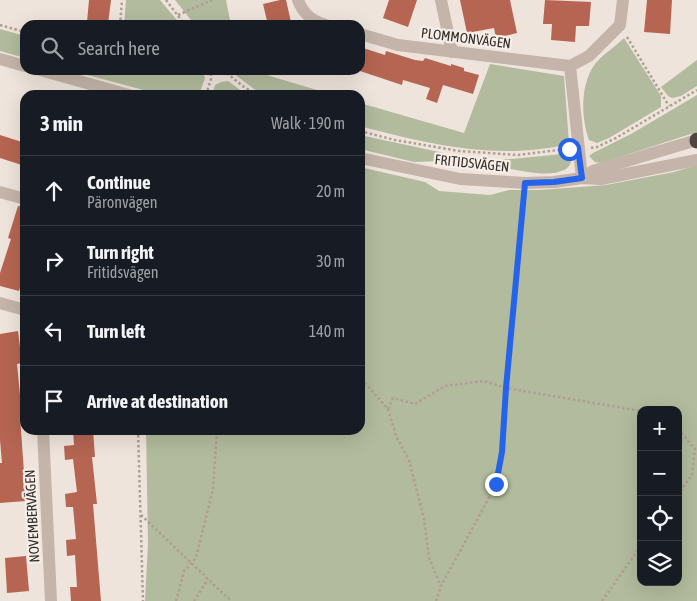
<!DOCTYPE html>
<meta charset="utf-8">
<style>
:root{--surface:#171b24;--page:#242831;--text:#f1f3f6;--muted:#9ea1a6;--line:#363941}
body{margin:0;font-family:"Asap Condensed",sans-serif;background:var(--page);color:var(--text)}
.controls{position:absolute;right:15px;bottom:15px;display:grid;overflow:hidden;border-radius:10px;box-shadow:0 5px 20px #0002}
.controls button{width:45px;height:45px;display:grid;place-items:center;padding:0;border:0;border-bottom:1px solid var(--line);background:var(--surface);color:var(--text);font:25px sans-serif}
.stop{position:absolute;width:15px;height:15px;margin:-11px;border:4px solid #2563eb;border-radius:50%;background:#fff}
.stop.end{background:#2563eb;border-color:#fff;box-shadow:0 1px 5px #0008}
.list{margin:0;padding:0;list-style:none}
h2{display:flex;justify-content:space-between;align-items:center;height:65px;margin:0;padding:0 20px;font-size:21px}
h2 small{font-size:16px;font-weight:400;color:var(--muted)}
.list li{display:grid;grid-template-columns:32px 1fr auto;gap:15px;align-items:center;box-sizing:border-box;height:70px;padding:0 20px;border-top:1px solid var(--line)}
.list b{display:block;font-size:19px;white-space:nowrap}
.list p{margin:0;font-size:16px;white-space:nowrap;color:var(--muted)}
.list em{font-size:16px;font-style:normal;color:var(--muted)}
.icon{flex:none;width:28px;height:28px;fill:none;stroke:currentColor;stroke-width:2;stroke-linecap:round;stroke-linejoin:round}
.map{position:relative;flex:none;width:697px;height:601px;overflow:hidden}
.search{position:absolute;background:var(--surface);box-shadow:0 5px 20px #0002;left:20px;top:20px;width:345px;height:55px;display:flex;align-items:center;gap:12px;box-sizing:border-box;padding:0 18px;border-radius:15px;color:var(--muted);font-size:19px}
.panel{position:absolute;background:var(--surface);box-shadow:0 5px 20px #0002;left:20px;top:90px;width:345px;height:345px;border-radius:15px}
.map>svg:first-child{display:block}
</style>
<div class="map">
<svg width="697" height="601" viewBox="0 0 697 601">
<rect width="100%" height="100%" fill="#eee4db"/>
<g fill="#b2bb9d" fill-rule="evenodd">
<polygon points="126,0 160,0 181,25 124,25"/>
<polygon points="175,0 226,0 231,25 195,25"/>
<polygon points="0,29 25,36 25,58 0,51"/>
<path d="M624,38L661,96V107L609,138L597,143L589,140C581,117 580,85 595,64C603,54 615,47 624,38Z"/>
<polygon points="697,60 697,86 681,96 672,98 668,96 661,87"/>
<path d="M490,64L564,76L569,144C499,161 427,144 360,126V103L464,133Z"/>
<polygon points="69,70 202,70 205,78 199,95 162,95"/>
<polygon points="229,70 259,70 263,74 334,95 265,95 254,89"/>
<polygon points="228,81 247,95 212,95 215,85 221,82"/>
<polygon points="697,95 697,132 601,163 595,162 589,156 593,153 631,134"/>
<polygon points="360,135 444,153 443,161 414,162 360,149"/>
<path d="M572,153C572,160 571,167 564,170C546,179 511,168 492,165L494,159H512Z"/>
<path d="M697,165V601H145L148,543L146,430H360V167L425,182L439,191L490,195L509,190H540L606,185L674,172ZM641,410H678V582H641Z"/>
</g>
<g fill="#b56552">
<polygon points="89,0 111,0 108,24 87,22"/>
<polygon points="280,0 286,0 291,22 268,25 263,4"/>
<polygon points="389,0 417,0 408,27 383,18"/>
<polygon points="460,0 510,0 517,33 496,38 494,28 467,33"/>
<polygon points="545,0 591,2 589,26 576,26 575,42 551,40 552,24 543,24"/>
<polygon points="647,0 672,0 670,34 644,32"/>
<polygon points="360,47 385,55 386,51 415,60 423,61 425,58 451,66 451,64 464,68 464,71 479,75 473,94 443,85 437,103 426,99 430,88 403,80 402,85 360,71"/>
<polygon points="0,135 25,143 25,166 0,158"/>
<polygon points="18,206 25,207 25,272 19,291 0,286 0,273 11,239 8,238"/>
<polygon points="18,331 22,363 17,364 22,416 20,416 26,501 0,503 0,463 2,463 0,440 0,334"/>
<polygon points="73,430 93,430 95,457 92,457 97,504 93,504 101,601 71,601 70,587 77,587 75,555 67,556 66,540 76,539 73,507 66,507 65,494 77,492 73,459 65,460 64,446 74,445"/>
<polygon points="26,556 29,591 7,593 5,558"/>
</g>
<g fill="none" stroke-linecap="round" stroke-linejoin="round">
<g stroke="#b09e93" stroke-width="2.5" stroke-dasharray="2.5 2.5" stroke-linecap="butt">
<polyline points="166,0 185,25"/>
<polyline points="178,15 212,0"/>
<polyline points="0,25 25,32"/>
<polyline points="120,25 122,0"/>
<polyline points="627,37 669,106"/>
<polyline points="223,70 244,87 258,95"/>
<polyline points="206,95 211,79 211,70"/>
<polyline points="360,131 395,140 459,151 518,155 566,149"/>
<polyline points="591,148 597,147 616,138 697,90"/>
<polyline points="360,381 366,384 388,409 396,436 409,460 424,519 429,558 441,586"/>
<polyline points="388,409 393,398 415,404 445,386 484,381 506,388 641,411"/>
<polyline points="678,429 695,449 692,475 678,494"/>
<polyline points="138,430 143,601"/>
<polyline points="141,515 231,601"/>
<polyline points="176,601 184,571 196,558 213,489 217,430"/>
<polyline points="194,601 208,579"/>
<polyline points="436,601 441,586 497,483 502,452 506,388 524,197"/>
<polyline points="602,601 641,546"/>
</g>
<g stroke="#c4b4a9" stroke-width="12">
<path d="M298,0C303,14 312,21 326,25"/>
<polyline points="441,0 452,52"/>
<polyline points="360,34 398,45 570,66"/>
<polyline points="0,59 25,66"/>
<polyline points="40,70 129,95"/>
<polyline points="360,158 460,179 525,183 554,182 582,178 601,179 697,160"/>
<polyline points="582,178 570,66 589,56 620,25 623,0"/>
<polyline points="582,178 593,171 697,140"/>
<polyline points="0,192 25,199"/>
<polyline points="0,303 25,310"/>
<polyline points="43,430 51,601"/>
</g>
<polyline stroke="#524540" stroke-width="15" points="697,140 697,141"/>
</g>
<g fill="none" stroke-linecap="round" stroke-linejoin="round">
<polyline stroke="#2563eb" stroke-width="6" points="496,484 502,452 506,388 525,183 554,182 582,178 578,148 569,149"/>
</g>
<g text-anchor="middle" stroke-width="4.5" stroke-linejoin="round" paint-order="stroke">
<g font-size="14" fill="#322b28" stroke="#f6eee7">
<text transform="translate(466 38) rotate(7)" y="5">PLOMMONVÄGEN</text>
<text transform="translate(472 163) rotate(6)" y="5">FRITIDSVÄGEN</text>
<text transform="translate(32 516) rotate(-93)" y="5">NOVEMBERVÄGEN</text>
</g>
</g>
</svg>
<div class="controls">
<button>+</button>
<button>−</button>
<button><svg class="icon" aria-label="locate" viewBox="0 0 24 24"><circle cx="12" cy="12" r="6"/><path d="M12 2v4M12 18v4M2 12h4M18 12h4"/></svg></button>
<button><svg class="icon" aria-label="layers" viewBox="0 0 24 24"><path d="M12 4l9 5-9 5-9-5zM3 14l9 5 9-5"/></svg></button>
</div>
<div class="stop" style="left:569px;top:149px"></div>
<div class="stop end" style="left:496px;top:484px"></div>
<div class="search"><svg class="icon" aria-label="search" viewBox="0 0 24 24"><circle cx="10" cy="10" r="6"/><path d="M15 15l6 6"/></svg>Search here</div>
<section class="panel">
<h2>3 min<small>Walk · 190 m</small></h2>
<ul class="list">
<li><svg class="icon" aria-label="ahead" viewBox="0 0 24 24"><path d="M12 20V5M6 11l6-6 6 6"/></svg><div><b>Continue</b><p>Päronvägen</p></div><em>20 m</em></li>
<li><svg class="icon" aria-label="right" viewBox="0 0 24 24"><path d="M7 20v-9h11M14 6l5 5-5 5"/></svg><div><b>Turn right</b><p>Fritidsvägen</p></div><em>30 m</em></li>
<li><svg class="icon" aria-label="left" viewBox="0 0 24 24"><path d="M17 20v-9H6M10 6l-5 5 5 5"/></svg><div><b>Turn left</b></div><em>140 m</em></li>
<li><svg class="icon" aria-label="arrive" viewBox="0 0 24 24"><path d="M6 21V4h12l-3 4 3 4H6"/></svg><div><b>Arrive at destination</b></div></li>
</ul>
</section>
</div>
